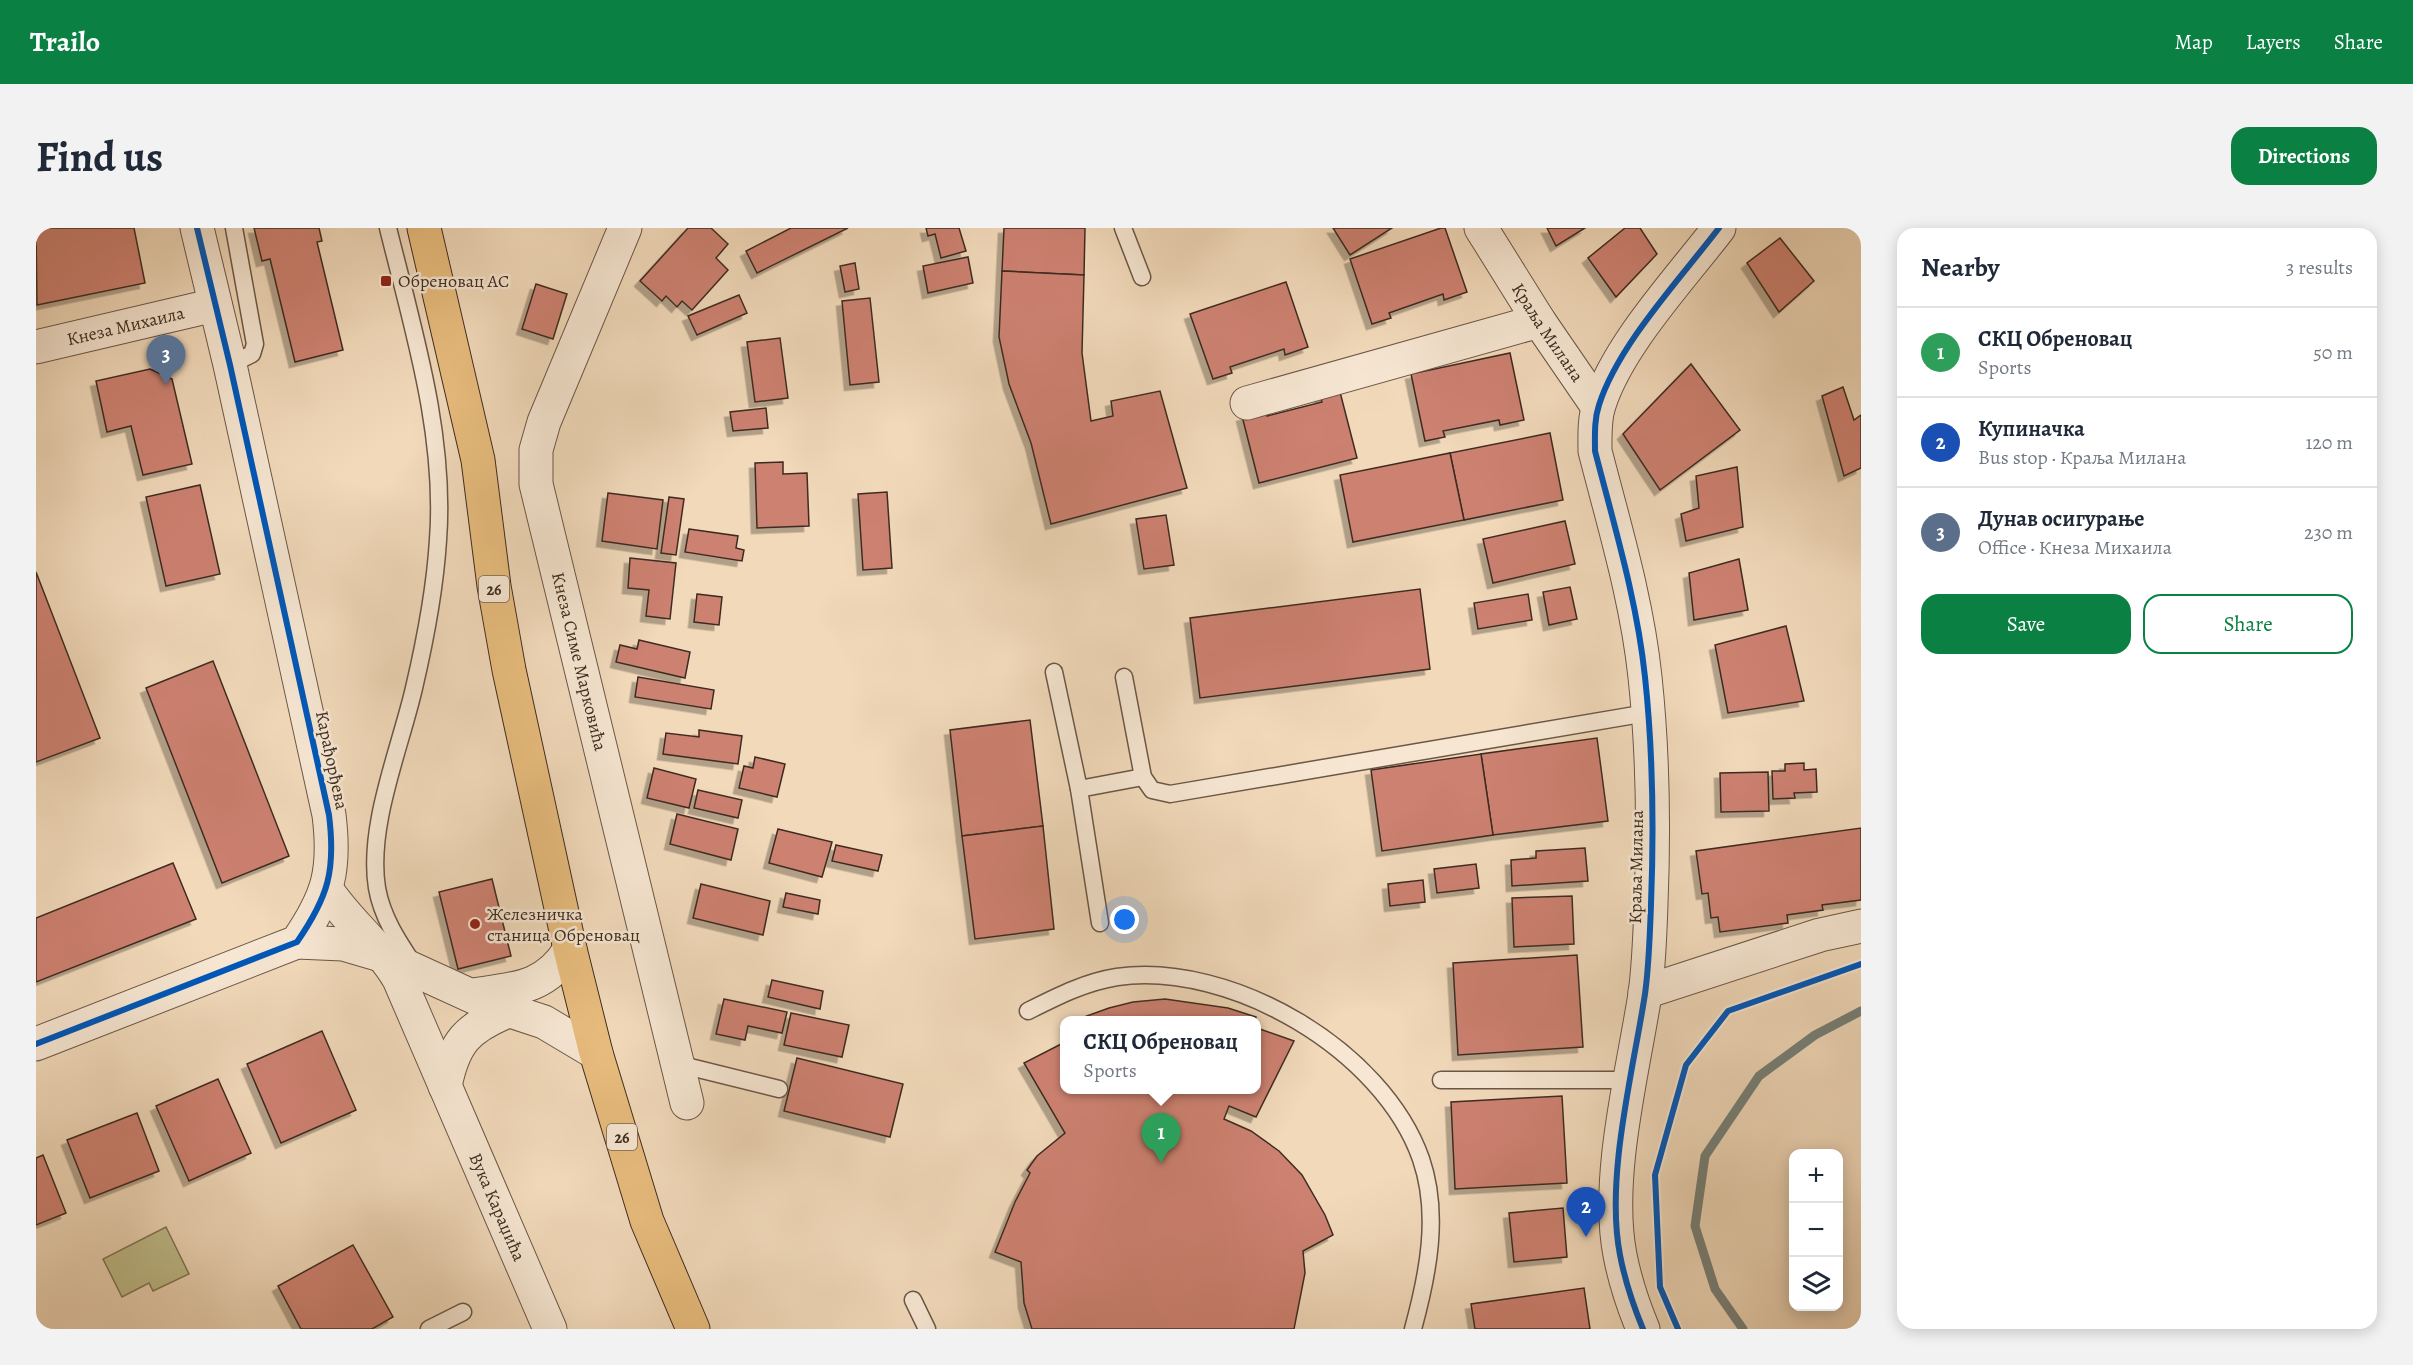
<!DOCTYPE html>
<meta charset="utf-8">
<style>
:root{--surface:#fff;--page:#f2f2f3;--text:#1f2937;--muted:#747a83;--line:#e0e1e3;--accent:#0b8043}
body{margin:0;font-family:Alegreya,serif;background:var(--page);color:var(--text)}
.controls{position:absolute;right:18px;bottom:18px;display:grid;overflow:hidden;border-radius:12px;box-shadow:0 3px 15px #0003}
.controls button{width:54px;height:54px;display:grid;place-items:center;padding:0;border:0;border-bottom:2px solid var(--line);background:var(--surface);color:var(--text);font:30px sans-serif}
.you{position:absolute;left:1089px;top:692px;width:21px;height:21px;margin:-15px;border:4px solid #fff;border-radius:50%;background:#1a73e8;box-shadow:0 0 0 9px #1a73e833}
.badge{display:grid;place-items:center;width:39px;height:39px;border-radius:50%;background:var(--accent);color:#fff;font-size:20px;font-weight:700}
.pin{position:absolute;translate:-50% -50px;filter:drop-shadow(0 2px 3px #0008)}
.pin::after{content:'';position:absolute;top:32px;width:21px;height:18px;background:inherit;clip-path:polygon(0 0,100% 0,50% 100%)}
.popup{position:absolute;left:1024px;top:788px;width:201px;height:78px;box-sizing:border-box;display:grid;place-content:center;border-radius:12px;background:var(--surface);filter:drop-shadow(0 2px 4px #0005);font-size:20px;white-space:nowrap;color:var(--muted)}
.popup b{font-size:22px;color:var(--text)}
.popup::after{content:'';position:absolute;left:50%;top:100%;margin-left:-12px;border:12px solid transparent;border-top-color:var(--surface)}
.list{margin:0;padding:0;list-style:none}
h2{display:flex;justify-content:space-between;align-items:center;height:78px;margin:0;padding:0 24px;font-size:26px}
h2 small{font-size:20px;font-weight:400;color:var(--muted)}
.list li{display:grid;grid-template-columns:39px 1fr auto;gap:18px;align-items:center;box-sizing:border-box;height:90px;padding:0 24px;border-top:2px solid var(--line)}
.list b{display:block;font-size:22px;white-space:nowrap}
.list p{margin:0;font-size:20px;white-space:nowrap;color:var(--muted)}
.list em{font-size:20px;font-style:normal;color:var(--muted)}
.actions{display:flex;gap:12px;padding:18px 24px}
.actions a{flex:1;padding:14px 0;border:2px solid var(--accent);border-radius:18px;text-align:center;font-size:21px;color:var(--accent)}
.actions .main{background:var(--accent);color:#fff}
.icon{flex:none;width:33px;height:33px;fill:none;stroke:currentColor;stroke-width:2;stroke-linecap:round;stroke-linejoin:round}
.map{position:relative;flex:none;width:1825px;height:1101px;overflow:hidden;border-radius:18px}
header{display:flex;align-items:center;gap:36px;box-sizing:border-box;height:84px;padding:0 30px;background:var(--accent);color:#fff}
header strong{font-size:28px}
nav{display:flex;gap:33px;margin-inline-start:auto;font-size:21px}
.intro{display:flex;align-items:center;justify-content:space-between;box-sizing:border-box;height:144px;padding:0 36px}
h1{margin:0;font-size:42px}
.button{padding:15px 27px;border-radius:18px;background:var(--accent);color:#fff;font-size:21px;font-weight:700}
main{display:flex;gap:36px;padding:0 36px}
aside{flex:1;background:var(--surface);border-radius:18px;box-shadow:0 3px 15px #0003}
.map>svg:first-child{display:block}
</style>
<header>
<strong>Trailo</strong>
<nav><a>Map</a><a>Layers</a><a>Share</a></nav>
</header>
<div class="intro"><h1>Find us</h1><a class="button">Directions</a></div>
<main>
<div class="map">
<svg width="1825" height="1101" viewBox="0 0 1825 1101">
<defs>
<filter id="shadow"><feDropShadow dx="-5.5" dy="5.5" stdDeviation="0" flood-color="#0004"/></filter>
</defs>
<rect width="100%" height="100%" fill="#f1d9ba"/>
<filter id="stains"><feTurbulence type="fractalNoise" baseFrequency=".00333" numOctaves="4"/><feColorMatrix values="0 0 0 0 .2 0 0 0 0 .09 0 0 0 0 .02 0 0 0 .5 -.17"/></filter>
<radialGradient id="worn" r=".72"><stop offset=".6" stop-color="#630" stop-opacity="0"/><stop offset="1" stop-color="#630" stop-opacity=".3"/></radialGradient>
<polygon fill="#c0be8c" stroke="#7f7556" stroke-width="1.5" points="130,999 153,1046 117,1063 113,1055 86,1069 67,1031"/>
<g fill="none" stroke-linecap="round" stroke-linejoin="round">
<polyline stroke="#768179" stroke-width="9" points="1707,1101 1679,1061 1659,998 1669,928 1723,848 1779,807 1825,783"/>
</g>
<g fill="#cd8171" stroke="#3e2c21" stroke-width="1.5" filter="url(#shadow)">
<polygon points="0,0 98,0 109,55 1,77"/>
<polygon points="218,0 283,0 286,13 281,14 307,122 259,134 234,31 226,33"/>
<polygon points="652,0 675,0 692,16 680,30 692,42 656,82 646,73 641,79 630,68 626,73 604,53"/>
<polygon points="755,0 812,0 721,45 710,23"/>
<polygon points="890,0 923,0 930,23 905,30 899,6 892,8"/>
<polygon points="968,0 1049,0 1048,47 966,43"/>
<polygon points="1297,0 1356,0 1314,27"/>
<polygon points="1405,0 1409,0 1431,64 1408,72 1407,66 1353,85 1355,90 1336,96 1314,31"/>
<polygon points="1511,0 1549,0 1520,18"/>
<polygon points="1589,0 1604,0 1621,26 1580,69 1552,30"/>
<polygon points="1744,10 1778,53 1743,84 1711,35"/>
<polygon points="932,29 937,55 892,65 887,38"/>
<polygon points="819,35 823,61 809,64 804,38"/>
<polygon points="966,43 1048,47 1046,125 1055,193 1077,188 1075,173 1124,163 1151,260 1015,296 995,215 973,156 963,109"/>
<polygon points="1250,54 1272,119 1249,127 1248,121 1194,139 1196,145 1177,151 1154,86"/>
<polygon points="500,56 531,66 517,111 486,101"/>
<polygon points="703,67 711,85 661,107 652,88"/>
<polygon points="834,70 843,154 814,157 806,73"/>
<polygon points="744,110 752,170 719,174 711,114"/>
<polygon points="1474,125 1488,192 1464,197 1463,192 1407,203 1409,209 1389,213 1375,146"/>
<polygon points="1655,136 1704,202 1624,262 1587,206"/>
<polygon points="114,141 136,151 156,236 107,247 95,198 71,204 60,153"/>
<polygon points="1807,159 1818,192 1825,187 1825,240 1808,248 1786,168"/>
<polygon points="1304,164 1321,230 1223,255 1206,188 1230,182 1231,188 1286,174 1284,168"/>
<polygon points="730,180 732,200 697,203 694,184"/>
<polygon points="1514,205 1527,272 1428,292 1414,225"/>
<polygon points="1414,225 1428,292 1317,314 1304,247"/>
<polygon points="747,234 747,246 771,245 773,298 721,300 719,235"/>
<polygon points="1701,239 1707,299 1650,313 1645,286 1663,280 1660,248"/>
<polygon points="164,257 184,346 130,358 110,269"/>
<polygon points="851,264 856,340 827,342 822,266"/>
<polygon points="572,265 627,272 621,321 566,313"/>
<polygon points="633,269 648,271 640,327 625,325"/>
<polygon points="1130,287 1138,337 1108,341 1100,291"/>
<polygon points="1529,293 1539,336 1457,355 1447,311"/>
<polygon points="653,301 702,308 700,320 708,322 706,333 649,324"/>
<polygon points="594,330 640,335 634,391 610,388 613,362 592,360"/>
<polygon points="1703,331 1712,382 1658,392 1653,345"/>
<polygon points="0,344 64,510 0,534"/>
<polygon points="1534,359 1541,391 1513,397 1507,364"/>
<polygon points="1384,361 1394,441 1164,470 1154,390"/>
<polygon points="661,366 686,369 683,397 658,394"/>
<polygon points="1492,366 1496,392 1442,401 1438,375"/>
<polygon points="1750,398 1768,473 1692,485 1679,417"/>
<polygon points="603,412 654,424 649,450 580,434 584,417 601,421"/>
<polygon points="177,433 253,628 186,655 110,460"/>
<polygon points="602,449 678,462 675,481 599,469"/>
<polygon points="994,492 1007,598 926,608 914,502"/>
<polygon points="663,502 706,508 702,536 627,526 630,505 663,509"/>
<polygon points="1561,510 1572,593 1457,607 1445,526"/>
<polygon points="1445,526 1457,607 1346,623 1335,542"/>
<polygon points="719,529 749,536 741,569 703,560 708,538 717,540"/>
<polygon points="1768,535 1768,542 1780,541 1781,564 1758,565 1759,570 1737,571 1736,543 1749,543 1749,536"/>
<polygon points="618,540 660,551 653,580 611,570"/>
<polygon points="1732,544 1733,583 1685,584 1684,545"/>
<polygon points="662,562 706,572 702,590 658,580"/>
<polygon points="641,586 702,601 695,632 634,616"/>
<polygon points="1007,598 1018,701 939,711 926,608"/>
<polygon points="1825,600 1825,672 1786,677 1787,682 1751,687 1752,695 1684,704 1682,689 1675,690 1672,665 1666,666 1660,623"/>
<polygon points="742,601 796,614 786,649 733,635"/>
<polygon points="800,617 846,627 842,643 796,633"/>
<polygon points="1549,620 1552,653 1476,658 1475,632 1500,630 1500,623"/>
<polygon points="137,635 160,691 0,754 0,690"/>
<polygon points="1440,636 1443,660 1401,665 1398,641"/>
<polygon points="456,651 475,728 422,741 403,664"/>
<polygon points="1387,652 1389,674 1354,678 1352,656"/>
<polygon points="665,656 734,673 727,707 657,690"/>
<polygon points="750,665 784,672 782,686 747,679"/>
<polygon points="1536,668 1538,716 1478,719 1476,670"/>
<polygon points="1541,727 1547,819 1422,827 1417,735"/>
<polygon points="736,752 787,763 784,781 732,769"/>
<polygon points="688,771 751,784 746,805 712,798 709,812 680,806"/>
<polygon points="1129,771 1192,780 1220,789 1219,792 1048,792 1048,789 1073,780 1097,774"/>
<polygon points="755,785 813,797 806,829 748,817"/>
<polygon points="1221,800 1258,813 1220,889 1193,878 1188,891 1215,903 1243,923 1266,947 1289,987 1297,1007 1267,1023 1269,1045 1258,1101 996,1101 988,1075 985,1034 959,1024 979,974 994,945 991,942 1001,928 1029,905 988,835 1029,814 1029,862 1221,862"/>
<polygon points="286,803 320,882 245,915 211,836"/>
<polygon points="761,830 867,856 854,909 748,883"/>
<polygon points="182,851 215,925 153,953 120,878"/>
<polygon points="1526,868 1531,955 1419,961 1415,874"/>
<polygon points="101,885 123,943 54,970 31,912"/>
<polygon points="7,927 30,985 0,997 0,930"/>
<polygon points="1527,980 1531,1029 1478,1034 1473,985"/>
<polygon points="317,1017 357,1089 336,1101 265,1101 242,1058"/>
<polygon points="1548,1060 1554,1101 1439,1101 1435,1076"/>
</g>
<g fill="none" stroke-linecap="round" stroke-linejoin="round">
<g stroke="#6b5747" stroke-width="19">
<g id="lane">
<path d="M352,0C377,101 410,207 402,312C399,361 389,413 378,460C364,521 331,598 341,660C346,689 362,713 378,737"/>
<polyline points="1087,0 1106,49"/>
<polyline points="194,137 216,126 219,116 198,0"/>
<polyline points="1018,444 1043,561 1107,549"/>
<polyline points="1088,449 1107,549 1116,562 1134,566 1611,485"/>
<polyline points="1043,561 1064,695"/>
<path d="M992,783C1020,769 1049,754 1081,749C1195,733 1347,822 1385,931C1404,986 1392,1046 1377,1101"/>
<polyline points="642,836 743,861"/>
<polyline points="1405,852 1594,852"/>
<polyline points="877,1072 891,1101"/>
<polyline points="393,1101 427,1084"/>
</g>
</g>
<g stroke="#6b5747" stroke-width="35">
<g id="street">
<path id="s1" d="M589,0L508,194L500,222V256L651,875"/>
<path id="s2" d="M1445,0L1503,93L1562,179"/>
<path id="s3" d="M0,119L179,77"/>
<polyline points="1211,175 1503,93"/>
<path id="s4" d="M291,662C312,694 344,718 363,751L514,1101"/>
<polyline points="261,714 307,716 348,728 453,776 508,794 560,825"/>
<polyline points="1609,764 1784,707 1825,698"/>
<path d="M436,767C478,761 510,761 534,721"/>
<path d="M0,816L261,714C292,669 300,643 293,587L194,137L161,0"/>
<path d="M409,858C418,814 431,800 472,783"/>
<path d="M1607,1101C1597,1077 1589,1053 1584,1027C1569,950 1597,844 1609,766C1613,737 1614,705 1615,676C1618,600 1617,524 1609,449C1601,372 1578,297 1559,223C1559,208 1558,192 1563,177C1582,117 1644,51 1683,0"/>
</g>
</g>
<g stroke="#3e2c21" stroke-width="35">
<polyline id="primary" points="388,0 442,232 458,358 473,442 534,721 560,825 611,993 657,1101"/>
</g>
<use href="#lane" stroke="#f6e6d2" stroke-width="16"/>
<use href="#street" stroke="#f6e6d2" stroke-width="33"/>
<use href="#primary" stroke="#e8bc7d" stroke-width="33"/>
<g stroke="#f6e6d2" stroke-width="10">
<g id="cycleway">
<path d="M0,816L261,714C292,669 300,643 293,587L194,137L161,0"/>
<path d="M1607,1101C1597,1077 1589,1053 1584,1027C1569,950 1597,844 1609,766C1613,737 1614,705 1615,676C1618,600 1617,524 1609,449C1601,372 1578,297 1559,223C1559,208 1558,192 1563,177C1582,117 1644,51 1683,0"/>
<polyline points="1642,1101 1624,1059 1619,947 1650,837 1692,783 1825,736"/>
</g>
</g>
<use href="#cycleway" stroke="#0057b8" stroke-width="6"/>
</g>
<g fill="#8f2418" stroke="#f6e6d2" stroke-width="2">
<rect x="344" y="47" width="12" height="12" rx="3"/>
<circle cx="439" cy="696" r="6"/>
</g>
<g text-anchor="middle" stroke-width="5" stroke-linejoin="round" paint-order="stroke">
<g fill="#f6e6d2" stroke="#756456" stroke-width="1.5">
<rect x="443" y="348" width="30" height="26" rx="4.5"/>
<rect x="571" y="896" width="30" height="26" rx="4.5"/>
</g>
<g font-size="16" font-weight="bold" fill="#3e2c21">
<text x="458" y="367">26</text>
<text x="586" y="915">26</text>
</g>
<g font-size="18" fill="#3e2c21" stroke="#f6e6d2" text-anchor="start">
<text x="362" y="59">Обреновац АС</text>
<text x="451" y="692">Железничка<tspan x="451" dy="21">станица Обреновац</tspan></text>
</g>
<g font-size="18" fill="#3e2c21" stroke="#f6e6d2">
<text dy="6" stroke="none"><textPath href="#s3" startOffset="92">Кнеза Михаила</textPath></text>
<text dy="6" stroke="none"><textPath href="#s2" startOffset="124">Краља Милана</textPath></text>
<text dy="6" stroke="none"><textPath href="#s1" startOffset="456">Кнеза Симе Марковића</textPath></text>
<text transform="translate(296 532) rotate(78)" y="6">Карађорђева</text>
<text transform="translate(1600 639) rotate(-89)" y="6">Краља Милана</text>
<text dy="6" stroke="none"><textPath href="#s4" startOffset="363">Вука Караџића</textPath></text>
</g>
</g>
<rect width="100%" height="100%" filter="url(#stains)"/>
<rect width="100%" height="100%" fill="url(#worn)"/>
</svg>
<div class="controls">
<button>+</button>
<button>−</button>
<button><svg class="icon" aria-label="layers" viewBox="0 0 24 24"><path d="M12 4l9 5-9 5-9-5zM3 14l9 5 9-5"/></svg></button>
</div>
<div class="you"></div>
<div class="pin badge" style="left:1125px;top:935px;background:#2e9e5b">1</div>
<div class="popup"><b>СКЦ Обреновац</b>Sports</div>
<div class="pin badge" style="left:1550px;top:1009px;background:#1a4fb4">2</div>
<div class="pin badge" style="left:130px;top:157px;background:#5c6f8a">3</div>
</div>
<aside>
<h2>Nearby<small>3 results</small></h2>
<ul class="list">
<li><span class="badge" style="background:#2e9e5b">1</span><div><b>СКЦ Обреновац</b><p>Sports</p></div><em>50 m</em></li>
<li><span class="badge" style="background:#1a4fb4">2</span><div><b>Купиначка</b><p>Bus stop · Краља Милана</p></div><em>120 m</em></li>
<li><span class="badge" style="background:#5c6f8a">3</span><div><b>Дунав осигурање</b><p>Office · Кнеза Михаила</p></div><em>230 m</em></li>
</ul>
<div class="actions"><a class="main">Save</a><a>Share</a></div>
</aside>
</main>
